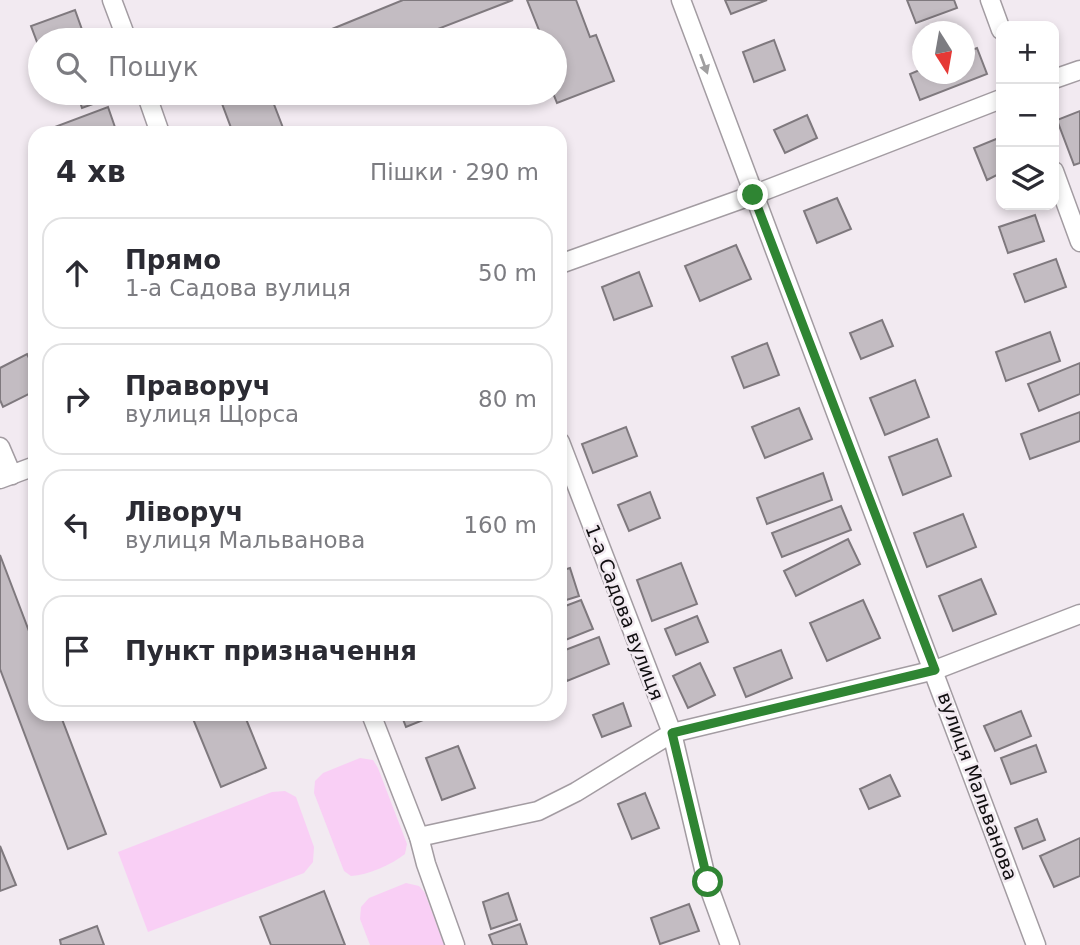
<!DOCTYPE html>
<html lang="uk">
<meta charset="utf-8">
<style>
:root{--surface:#fff;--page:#f2f2f3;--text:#2b2b33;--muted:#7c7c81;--line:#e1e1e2}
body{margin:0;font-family:"DejaVu Sans",sans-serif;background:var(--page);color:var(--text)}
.controls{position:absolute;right:21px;top:21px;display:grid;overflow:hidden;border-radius:14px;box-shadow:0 4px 10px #0003}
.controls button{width:63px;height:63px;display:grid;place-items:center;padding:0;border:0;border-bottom:2px solid var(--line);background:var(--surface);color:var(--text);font:35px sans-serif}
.compass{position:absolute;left:912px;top:21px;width:63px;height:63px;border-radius:50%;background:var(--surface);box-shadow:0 4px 10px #0003;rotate:169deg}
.stop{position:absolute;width:21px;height:21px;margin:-16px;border:5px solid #2f8533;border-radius:50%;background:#fff}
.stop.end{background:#2f8533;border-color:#fff;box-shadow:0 2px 7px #0008}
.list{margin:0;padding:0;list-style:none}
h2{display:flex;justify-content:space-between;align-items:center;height:91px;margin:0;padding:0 28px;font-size:30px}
h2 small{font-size:23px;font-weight:400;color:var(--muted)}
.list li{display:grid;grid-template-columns:46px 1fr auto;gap:21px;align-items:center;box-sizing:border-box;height:112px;margin:0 14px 14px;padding:0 14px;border:2px solid var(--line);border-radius:21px}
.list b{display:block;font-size:26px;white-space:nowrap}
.list p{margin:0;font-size:23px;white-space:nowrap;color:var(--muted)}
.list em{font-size:23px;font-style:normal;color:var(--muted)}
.icon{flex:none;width:38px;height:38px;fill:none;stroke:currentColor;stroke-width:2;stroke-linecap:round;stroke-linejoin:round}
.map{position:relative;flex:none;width:1080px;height:945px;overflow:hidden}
.search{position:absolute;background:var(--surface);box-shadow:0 4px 10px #0003;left:28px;top:28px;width:539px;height:77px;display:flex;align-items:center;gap:18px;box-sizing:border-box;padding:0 24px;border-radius:38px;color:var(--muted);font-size:26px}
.panel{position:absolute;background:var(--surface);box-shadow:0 4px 10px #0003;left:28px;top:126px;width:539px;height:595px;border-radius:21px}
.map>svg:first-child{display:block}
</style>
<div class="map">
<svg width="1080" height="945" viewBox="0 0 1080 945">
<rect width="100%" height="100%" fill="#f2eaf1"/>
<g fill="#f9cff5">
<path d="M360,758L373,760L378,768L407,844L405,854C391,865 368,875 351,876L344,871L314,793L315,781L323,773Z"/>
<polygon points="285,791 296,797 314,847 313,862 304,873 148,932 118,852 272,792"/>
<polygon points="406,883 419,886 425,893 444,945 370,945 360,919 361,907 369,898"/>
</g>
<g fill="#c3bcc2" stroke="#7f797e" stroke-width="2">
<polygon points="403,0 513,0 435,30 438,40 305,40"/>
<polygon points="527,0 576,0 590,37 596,35 614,81 557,103 553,93 555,40 543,40"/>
<polygon points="725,0 767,0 731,14"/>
<polygon points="907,0 954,0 957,8 916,23"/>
<polygon points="75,10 85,38 80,40 40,40 40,50 31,26"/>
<polygon points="774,40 785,70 754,82 743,52"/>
<polygon points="977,48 987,74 920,100 910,74 922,69 922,74 964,74 964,53"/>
<polygon points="77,93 104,93 107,99 82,108"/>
<polygon points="218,93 272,93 270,94 285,133 233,133"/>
<polygon points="108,107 117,133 54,133 52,128"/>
<polygon points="1080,111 1080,163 1074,165 1057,120"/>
<polygon points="807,115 817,138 785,153 774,130"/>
<polygon points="1001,137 1001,173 987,180 974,148"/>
<polygon points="837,198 851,229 817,243 804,211"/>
<polygon points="1035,215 1044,241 1008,253 999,227"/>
<polygon points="736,245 751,279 700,301 685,266"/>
<polygon points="1056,259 1066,287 1025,302 1014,274"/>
<polygon points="639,272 652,306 614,320 602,287"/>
<polygon points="882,320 893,346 861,359 850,333"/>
<polygon points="1050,332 1060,361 1006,381 996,352"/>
<polygon points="767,343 779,375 744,388 732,357"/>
<polygon points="27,354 35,370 35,391 3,407 0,400 0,368"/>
<polygon points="1080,363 1080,394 1039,411 1028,384"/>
<polygon points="915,380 929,417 885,435 870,398"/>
<polygon points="799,408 812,439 765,458 752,427"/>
<polygon points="1080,412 1080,441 1030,459 1021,434"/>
<polygon points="626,427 637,456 593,473 582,444"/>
<polygon points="937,439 951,476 903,495 889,457"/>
<polygon points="823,473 832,500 767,524 757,498"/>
<polygon points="650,492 660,518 629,531 618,505"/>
<polygon points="841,506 851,530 782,557 772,533"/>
<polygon points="963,514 976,547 927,567 914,533"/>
<polygon points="848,539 860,564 796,596 784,571"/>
<polygon points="0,555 35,647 35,714 60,714 106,834 68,849 0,669"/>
<polygon points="681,563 697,604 652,621 637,580"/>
<polygon points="570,568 579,596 560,602 560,571"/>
<polygon points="981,579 996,614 953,631 939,596"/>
<polygon points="581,600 593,629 563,641 560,633 560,608"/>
<polygon points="863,600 880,638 827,661 810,623"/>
<polygon points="697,616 708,642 676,655 665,629"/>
<polygon points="599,637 609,664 567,681 560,664 560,652"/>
<polygon points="781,650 792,678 746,697 734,668"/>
<polygon points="700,663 715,695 688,708 673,676"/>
<polygon points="623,703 631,726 602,737 593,715"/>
<polygon points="1021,711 1031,736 995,751 984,726"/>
<polygon points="191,714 244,714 266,768 221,787"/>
<polygon points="401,714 438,714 406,727"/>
<polygon points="1036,745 1046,772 1011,784 1001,758"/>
<polygon points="458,746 475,788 442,800 426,758"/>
<polygon points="890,775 900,796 869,809 860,789"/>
<polygon points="645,793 659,828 632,839 618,804"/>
<polygon points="1037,819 1045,840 1023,849 1015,828"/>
<polygon points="1080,838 1080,876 1054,887 1040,856"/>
<polygon points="0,846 16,885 0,891"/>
<polygon points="324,891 345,945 271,945 260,917"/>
<polygon points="508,893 517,920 491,929 483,902"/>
<polygon points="689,904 699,931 660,944 651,918"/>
<polygon points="520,924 527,945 493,945 489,935"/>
<polygon points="97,926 104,945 61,945 60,940"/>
</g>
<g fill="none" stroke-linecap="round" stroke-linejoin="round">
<g stroke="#a39ca2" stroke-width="21">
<g id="minor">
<polyline points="112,0 127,40"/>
<path d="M681,0C797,316 920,629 1036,945"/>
<polyline points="990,0 1001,30"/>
<polyline points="1054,79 1080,70"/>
<polyline points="146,93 160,133"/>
<polyline points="1054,171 1080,242"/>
<polyline points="560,264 753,195 1001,99"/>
<polyline points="560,442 672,733 707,882 730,945"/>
<polyline points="0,447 12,475"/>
<polyline points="0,479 35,466"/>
<polyline points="371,714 419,837 426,864 455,945"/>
<polyline points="419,837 538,811 576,792 672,733 935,670 1080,614"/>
</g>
</g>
<use href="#minor" stroke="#fff" stroke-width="18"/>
</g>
<defs><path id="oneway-solid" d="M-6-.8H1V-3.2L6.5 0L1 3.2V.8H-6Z" transform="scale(1.75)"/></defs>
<use fill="#a09fa0" href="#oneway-solid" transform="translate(704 64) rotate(70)"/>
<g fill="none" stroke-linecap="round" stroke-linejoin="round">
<polyline stroke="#2f8533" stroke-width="9" points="708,882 672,733 935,670 753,195"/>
</g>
<g text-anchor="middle" stroke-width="5" stroke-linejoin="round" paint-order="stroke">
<g font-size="19" fill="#110f11" stroke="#f2eaf1">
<text transform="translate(625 612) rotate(69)" y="7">1-а Садова вулиця</text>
<text transform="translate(978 786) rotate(70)" y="7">вулиця Мальванова</text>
</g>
</g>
</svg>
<div class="controls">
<button>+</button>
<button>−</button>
<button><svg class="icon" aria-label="layers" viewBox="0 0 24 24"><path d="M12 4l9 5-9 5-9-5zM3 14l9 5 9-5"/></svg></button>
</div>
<svg class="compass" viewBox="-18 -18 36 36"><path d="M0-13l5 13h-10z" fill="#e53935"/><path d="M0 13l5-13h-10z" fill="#7c7c81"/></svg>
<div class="stop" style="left:708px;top:882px"></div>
<div class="stop end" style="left:753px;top:195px"></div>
<div class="search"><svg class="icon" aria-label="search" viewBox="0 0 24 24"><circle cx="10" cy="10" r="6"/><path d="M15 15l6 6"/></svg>Пошук</div>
<section class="panel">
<h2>4 хв<small>Пішки · 290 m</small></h2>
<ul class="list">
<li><svg class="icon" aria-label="ahead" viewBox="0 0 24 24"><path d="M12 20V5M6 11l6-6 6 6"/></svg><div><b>Прямо</b><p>1-а Садова вулиця</p></div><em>50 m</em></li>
<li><svg class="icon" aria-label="right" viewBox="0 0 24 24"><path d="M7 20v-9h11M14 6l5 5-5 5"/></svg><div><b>Праворуч</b><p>вулиця Щорса</p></div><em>80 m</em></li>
<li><svg class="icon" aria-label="left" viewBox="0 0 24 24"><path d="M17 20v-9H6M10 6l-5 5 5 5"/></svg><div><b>Ліворуч</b><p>вулиця Мальванова</p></div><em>160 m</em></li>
<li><svg class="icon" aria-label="arrive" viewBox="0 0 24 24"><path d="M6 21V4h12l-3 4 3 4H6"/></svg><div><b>Пункт призначення</b></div></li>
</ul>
</section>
</div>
